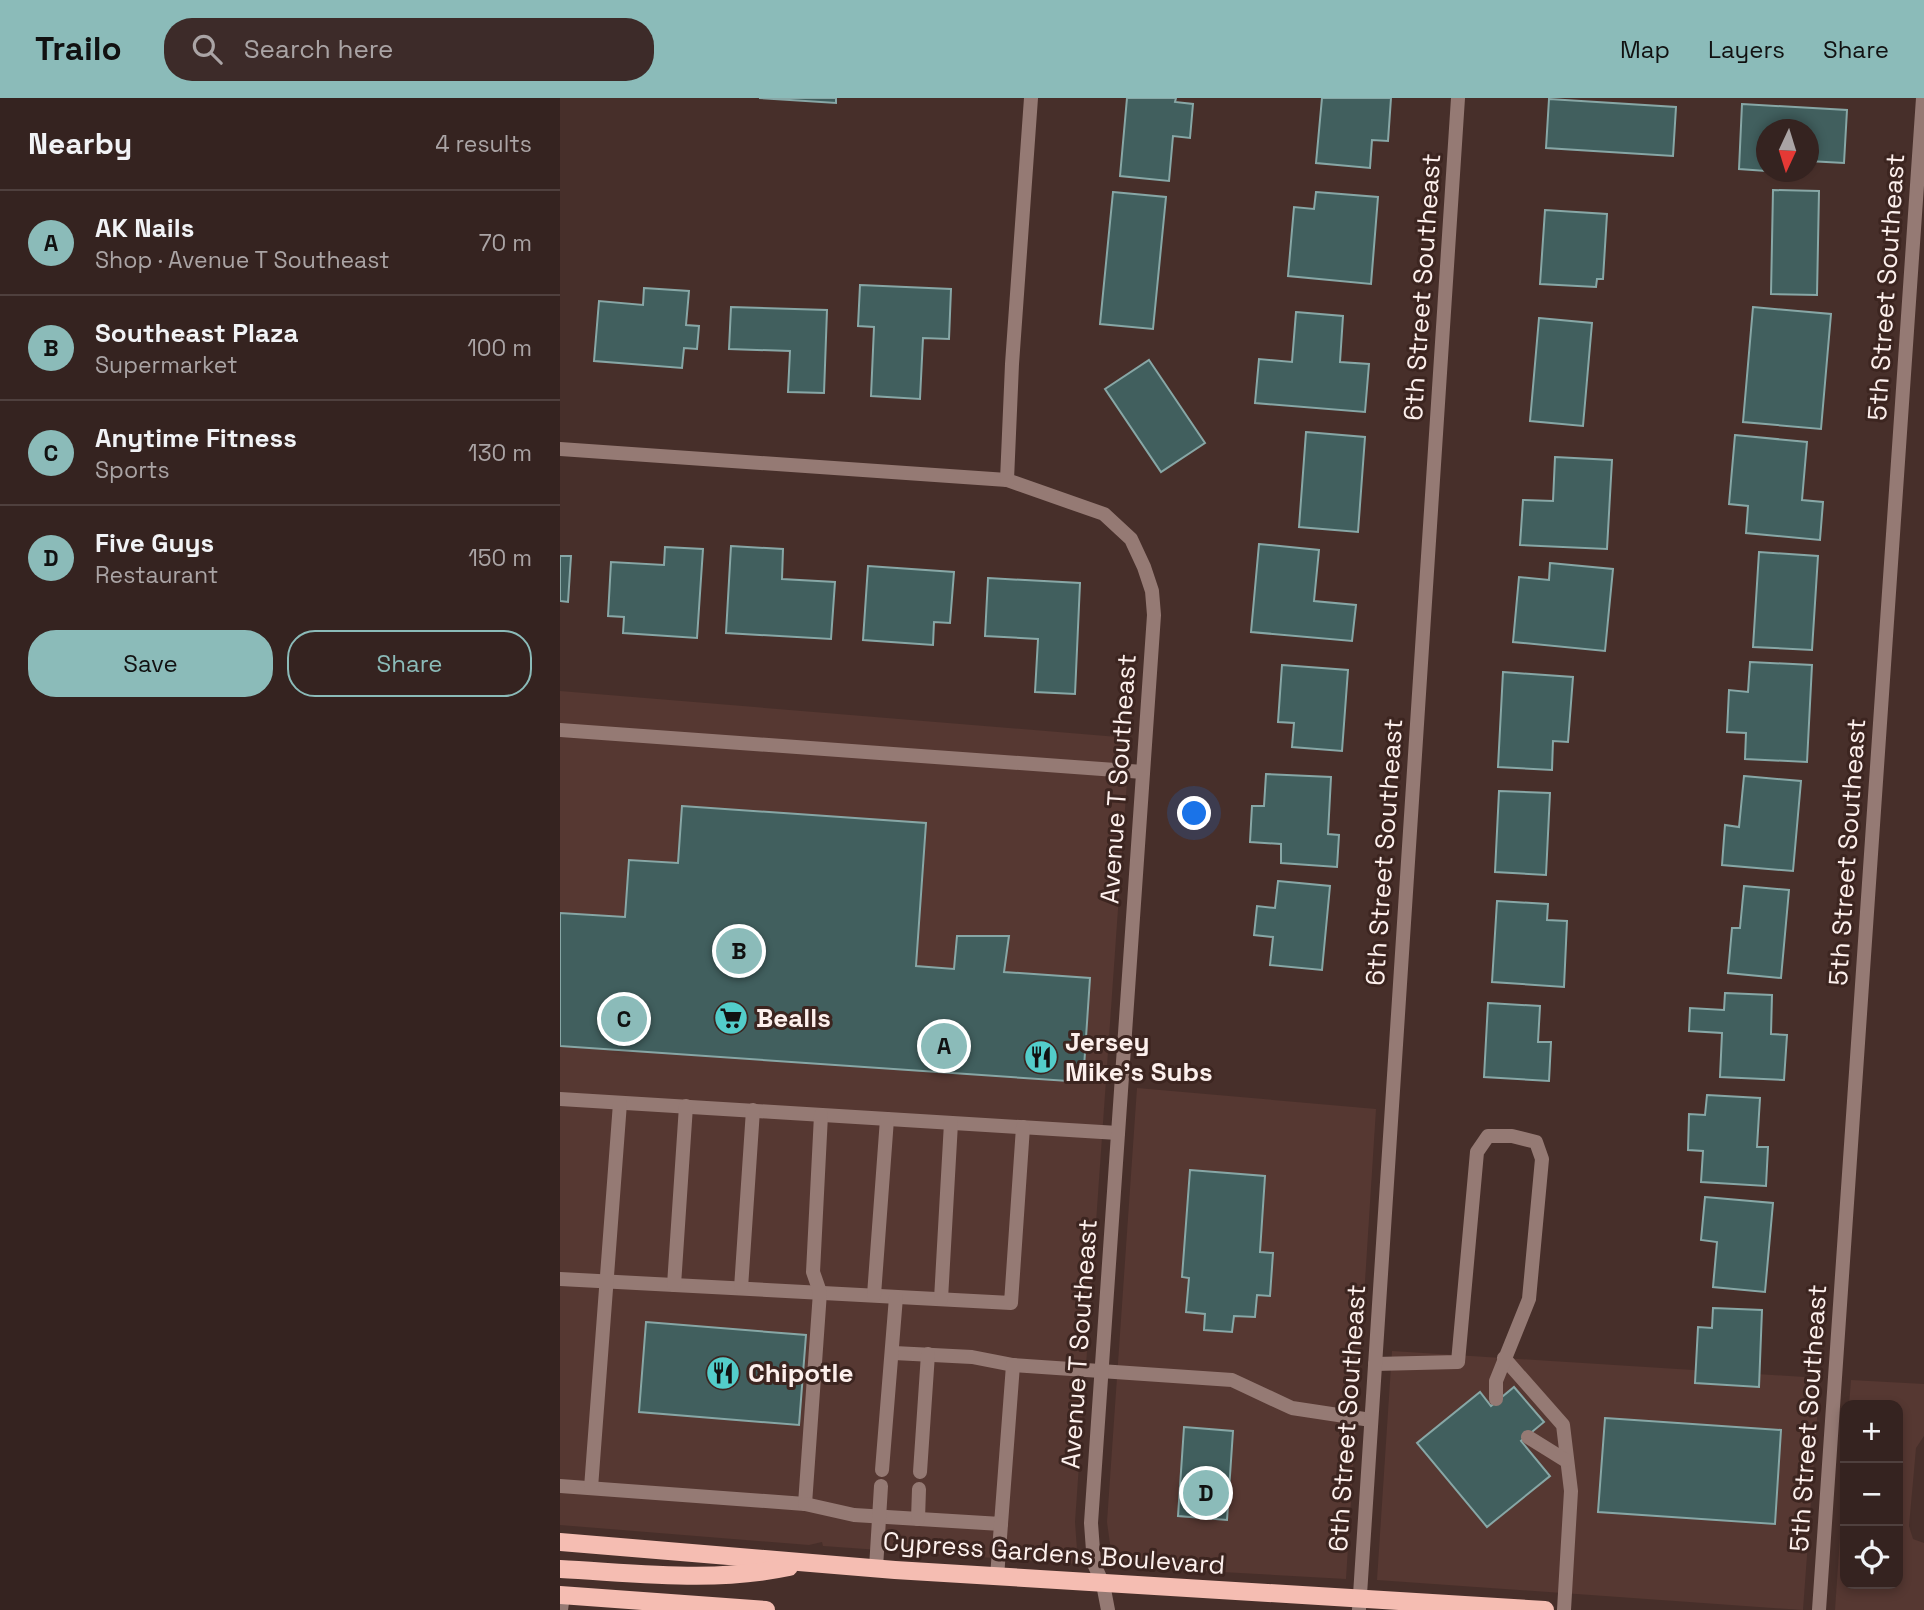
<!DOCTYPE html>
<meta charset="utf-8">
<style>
:root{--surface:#352320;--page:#3d2b29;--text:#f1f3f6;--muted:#aaa4a5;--line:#4f403e;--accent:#8bbbb9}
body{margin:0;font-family:"Space Grotesk",sans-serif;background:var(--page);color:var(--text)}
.controls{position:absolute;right:21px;bottom:21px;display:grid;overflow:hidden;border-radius:14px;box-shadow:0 4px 10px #0003}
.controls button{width:63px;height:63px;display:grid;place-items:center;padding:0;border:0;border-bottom:2px solid var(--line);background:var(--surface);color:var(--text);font:35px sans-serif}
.compass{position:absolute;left:1196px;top:21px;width:63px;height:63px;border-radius:50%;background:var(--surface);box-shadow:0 4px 10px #0003;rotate:184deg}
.you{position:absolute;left:635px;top:716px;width:24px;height:24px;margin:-18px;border:5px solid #fff;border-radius:50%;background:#1a73e8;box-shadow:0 0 0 10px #1a73e833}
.badge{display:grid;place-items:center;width:46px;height:46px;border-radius:50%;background:var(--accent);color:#111;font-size:23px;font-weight:700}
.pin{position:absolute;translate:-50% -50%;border:4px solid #fff;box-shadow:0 2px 7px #0006}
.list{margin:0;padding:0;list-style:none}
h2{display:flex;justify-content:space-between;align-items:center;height:91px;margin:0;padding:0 28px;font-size:30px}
h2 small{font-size:23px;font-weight:400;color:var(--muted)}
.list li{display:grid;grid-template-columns:46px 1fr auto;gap:21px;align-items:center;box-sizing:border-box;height:105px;padding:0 28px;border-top:2px solid var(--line)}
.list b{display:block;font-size:26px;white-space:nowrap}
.list p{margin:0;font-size:23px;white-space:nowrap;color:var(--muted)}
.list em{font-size:23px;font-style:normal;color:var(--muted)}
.actions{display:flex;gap:14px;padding:21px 28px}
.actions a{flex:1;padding:16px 0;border:2px solid var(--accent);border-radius:28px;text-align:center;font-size:24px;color:var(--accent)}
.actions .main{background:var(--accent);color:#111}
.icon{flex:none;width:38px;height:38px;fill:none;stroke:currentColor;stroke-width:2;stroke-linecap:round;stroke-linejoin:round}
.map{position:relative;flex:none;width:1364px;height:1512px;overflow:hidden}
header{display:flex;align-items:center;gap:42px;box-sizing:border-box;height:98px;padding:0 35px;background:var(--accent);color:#111}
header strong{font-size:33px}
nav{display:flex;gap:38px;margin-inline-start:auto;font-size:24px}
.search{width:490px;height:63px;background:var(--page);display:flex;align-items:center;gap:18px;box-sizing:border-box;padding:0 24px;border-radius:28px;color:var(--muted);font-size:26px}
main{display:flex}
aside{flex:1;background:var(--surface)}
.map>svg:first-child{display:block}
</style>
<header>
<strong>Trailo</strong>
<div class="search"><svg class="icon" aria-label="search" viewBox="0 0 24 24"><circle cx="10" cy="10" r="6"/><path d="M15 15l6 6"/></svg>Search here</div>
<nav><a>Map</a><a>Layers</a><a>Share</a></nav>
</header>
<main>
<aside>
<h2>Nearby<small>4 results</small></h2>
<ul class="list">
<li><span class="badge">A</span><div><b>AK Nails</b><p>Shop · Avenue T Southeast</p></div><em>70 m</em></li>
<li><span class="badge">B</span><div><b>Southeast Plaza</b><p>Supermarket</p></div><em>100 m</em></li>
<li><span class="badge">C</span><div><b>Anytime Fitness</b><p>Sports</p></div><em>130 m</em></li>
<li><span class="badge">D</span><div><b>Five Guys</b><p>Restaurant</p></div><em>150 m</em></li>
</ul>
<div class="actions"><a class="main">Save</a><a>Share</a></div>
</aside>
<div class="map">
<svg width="1364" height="1512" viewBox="0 0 1364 1512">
<rect width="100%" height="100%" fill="#472f2a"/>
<g fill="#563832">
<polygon points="0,593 570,640 515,1424 518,1466 263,1448 262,1444 249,1447 0,1427"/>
<polygon points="577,990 816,1011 786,1481 553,1468 547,1424"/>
<polygon points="832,1253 1260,1280 1243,1512 817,1482"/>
<polygon points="1291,1282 1364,1286 1364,1338 1356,1350 1349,1428 1353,1441 1364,1445 1364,1512 1275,1512 1285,1367 1285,1486 1338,1486 1338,1307 1289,1307"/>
</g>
<g fill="#415f5e" stroke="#87a7a6" stroke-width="2">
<polygon points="199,0 276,0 276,5"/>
<polygon points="567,0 616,0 615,4 633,6 630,40 613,38 609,83 560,78"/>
<polygon points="762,0 831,0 828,43 812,42 810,70 756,65"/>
<polygon points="989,1 1116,9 1113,58 986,50"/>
<polygon points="1182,6 1287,12 1284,65 1248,63 1248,32 1206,32 1206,73 1179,71"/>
<polygon points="1213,92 1259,93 1257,197 1211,196"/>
<polygon points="553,94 606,99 593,231 540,226"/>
<polygon points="756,94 818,99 811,186 728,178 734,109 754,111"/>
<polygon points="985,112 1047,116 1043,181 1037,181 1036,189 980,186"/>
<polygon points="300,187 391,191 389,241 363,240 360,301 311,298 314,229 298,228"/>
<polygon points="84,190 129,193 126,227 139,228 137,251 124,250 122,270 34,263 39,203 83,207"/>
<polygon points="171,209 267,212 264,295 228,294 230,253 169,251"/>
<polygon points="1193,209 1271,216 1261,331 1183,324"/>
<polygon points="736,214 783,218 780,264 809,266 805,314 695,305 699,261 732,264"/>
<polygon points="979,220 1032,225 1023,328 970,323"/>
<polygon points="589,262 645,345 601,374 545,291"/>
<polygon points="746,334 805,339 798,434 739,429"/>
<polygon points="1175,337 1247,344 1242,402 1263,404 1260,442 1186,435 1188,408 1169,406"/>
<polygon points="995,359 1052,362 1047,451 960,447 963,402 993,403"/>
<polygon points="699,446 759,452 754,503 796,507 792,543 691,534"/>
<polygon points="171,448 223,451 222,481 275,484 271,541 166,535"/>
<polygon points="105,449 143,451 137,540 63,535 64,519 48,518 51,464 104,467"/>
<polygon points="1199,454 1258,458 1252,552 1193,549"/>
<polygon points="0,458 11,458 8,504 0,503"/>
<polygon points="990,465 1053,471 1045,553 953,544 959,479 989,482"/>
<polygon points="308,468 394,474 390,525 374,524 373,547 303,542"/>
<polygon points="428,480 520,485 515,596 475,594 478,541 425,538"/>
<polygon points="1190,564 1252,567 1247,664 1185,661 1186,635 1167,634 1169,592 1188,594"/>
<polygon points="722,567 788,572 782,653 732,649 734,625 718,624"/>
<polygon points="943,574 1013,579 1008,644 993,643 992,672 938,669"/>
<polygon points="706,676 771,679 768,736 779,737 777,769 721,765 721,746 690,744 692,708 704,708"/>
<polygon points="1184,678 1241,683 1233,773 1162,767 1165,727 1179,729"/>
<polygon points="939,693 990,695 986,777 935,774"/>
<polygon points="122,708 366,725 356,868 394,871 397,838 449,838 444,874 530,880 523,984 0,948 0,815 65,819 69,762 118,765"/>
<polygon points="718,783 770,788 762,872 710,867 713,839 694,837 697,808 715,810"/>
<polygon points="1184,788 1229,792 1221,880 1168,875 1172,830 1180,830"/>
<polygon points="937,803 988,806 987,822 1007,823 1004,889 932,884"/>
<polygon points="1165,895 1212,897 1211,936 1227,937 1224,982 1160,979 1162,935 1129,933 1130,910 1164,912"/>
<polygon points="928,905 980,908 978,944 991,944 989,983 924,979"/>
<polygon points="1147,997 1200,1000 1197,1049 1208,1049 1206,1088 1141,1084 1143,1053 1128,1052 1129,1016 1145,1017"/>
<polygon points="630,1072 705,1078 700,1154 713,1155 710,1198 697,1197 695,1219 674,1218 672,1234 644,1232 645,1216 626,1214 629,1180 622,1179"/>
<polygon points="1145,1099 1213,1105 1205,1194 1153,1189 1157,1144 1141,1142"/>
<polygon points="1153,1210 1202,1212 1199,1289 1135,1285 1138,1229 1152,1230"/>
<polygon points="86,1224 246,1237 239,1327 79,1314"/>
<polygon points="954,1289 984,1324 961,1343 990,1378 927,1429 857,1345 920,1294 931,1308"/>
<polygon points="1045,1320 1221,1332 1215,1426 1038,1414"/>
<polygon points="624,1329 673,1333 667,1422 618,1418"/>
</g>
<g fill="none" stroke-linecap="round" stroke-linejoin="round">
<g stroke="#957a74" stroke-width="14">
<polyline points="0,632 583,674"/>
<polyline points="0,1001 558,1035"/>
<polyline points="0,1181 451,1205 463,1029"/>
<polyline points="114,1187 126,1008"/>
<polyline points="181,1190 193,1012"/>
<polyline points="314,1197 327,1021"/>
<polyline points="381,1201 391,1025"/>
<polyline points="334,1255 412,1259 453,1267"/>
<polyline points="944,1260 1003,1327 1011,1393 1004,1512"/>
<polyline points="815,1266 898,1264 917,1054 928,1038 952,1038 976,1044 982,1061 969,1201 936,1283 936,1301"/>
<polyline points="968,1339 1005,1362"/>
<polyline points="322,1372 336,1199"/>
<polyline points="360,1374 368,1256"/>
<polyline points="0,1388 245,1406 260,1194 253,1174 261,1017"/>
<polyline points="31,1390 60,1005"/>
<polyline points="245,1406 294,1417 441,1426 453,1267 672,1282 732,1310 811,1322"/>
<polyline points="358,1421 359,1391"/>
<polyline points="316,1470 321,1388"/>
<polyline points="437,1479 441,1426"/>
<polyline points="1,1512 3,1497"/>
</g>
<g stroke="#957a74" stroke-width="14">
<polyline points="0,351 447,382 544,416 571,441 584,469 592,493 594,517 531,1425 534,1466 543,1486 548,1512"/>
<polyline points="447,382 452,266 471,0"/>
<polyline points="799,1512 898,0"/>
<polyline points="1259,1512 1363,0"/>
</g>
<g stroke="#f5bdb2" stroke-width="18">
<polyline points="0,1444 335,1472 985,1512"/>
<path d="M0,1471C77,1475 153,1485 229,1469"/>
<polyline points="0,1497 206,1512"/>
</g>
</g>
<defs>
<g id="supermarket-disc" transform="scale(1.75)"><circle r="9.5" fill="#53cdca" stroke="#3c2520"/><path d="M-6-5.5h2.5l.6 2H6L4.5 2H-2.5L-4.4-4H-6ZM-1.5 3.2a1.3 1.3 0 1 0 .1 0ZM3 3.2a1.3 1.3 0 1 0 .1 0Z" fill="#111"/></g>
<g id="restaurant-disc" transform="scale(1.75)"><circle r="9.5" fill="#53cdca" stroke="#3c2520"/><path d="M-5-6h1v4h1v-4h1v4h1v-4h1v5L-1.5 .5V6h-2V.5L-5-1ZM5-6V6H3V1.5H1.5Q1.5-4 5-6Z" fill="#111"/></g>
</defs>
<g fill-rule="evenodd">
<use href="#supermarket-disc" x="171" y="920"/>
<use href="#restaurant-disc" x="481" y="959"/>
<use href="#restaurant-disc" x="163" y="1275"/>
</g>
<g text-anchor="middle" stroke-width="6" stroke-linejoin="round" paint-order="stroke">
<g font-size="26" fill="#fdf0ed" stroke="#3c2520">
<text transform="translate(862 189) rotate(-86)" y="9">6th Street Southeast</text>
<text transform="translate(1326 189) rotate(-86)" y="9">5th Street Southeast</text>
<text transform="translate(558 681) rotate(-86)" y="9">Avenue T Southeast</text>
<text transform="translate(824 754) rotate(-86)" y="9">6th Street Southeast</text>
<text transform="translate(1287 754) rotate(-86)" y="9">5th Street Southeast</text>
<text transform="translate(519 1246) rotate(-86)" y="9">Avenue T Southeast</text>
<text transform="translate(787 1320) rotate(-86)" y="9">6th Street Southeast</text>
<text transform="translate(1248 1320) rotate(-86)" y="9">5th Street Southeast</text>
<text transform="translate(494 1455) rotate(4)" y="9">Cypress Gardens Boulevard</text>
</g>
<g font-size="26" font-weight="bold" fill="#fdf0ed" stroke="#3c2520" text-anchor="start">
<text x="196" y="929">Bealls</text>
<text x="505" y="953">Jersey<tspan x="505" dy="30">Mike's Subs</tspan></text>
<text x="188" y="1284">Chipotle</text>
</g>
</g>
</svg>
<div class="controls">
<button>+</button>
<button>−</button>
<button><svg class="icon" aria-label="locate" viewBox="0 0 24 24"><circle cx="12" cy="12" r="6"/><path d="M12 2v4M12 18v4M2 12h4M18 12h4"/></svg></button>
</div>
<svg class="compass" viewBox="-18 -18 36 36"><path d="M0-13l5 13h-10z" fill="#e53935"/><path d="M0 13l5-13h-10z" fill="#aaa4a5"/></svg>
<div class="you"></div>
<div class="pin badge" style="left:384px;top:948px">A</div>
<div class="pin badge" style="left:179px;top:853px">B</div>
<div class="pin badge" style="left:64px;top:921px">C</div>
<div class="pin badge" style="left:646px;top:1395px">D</div>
</div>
</main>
